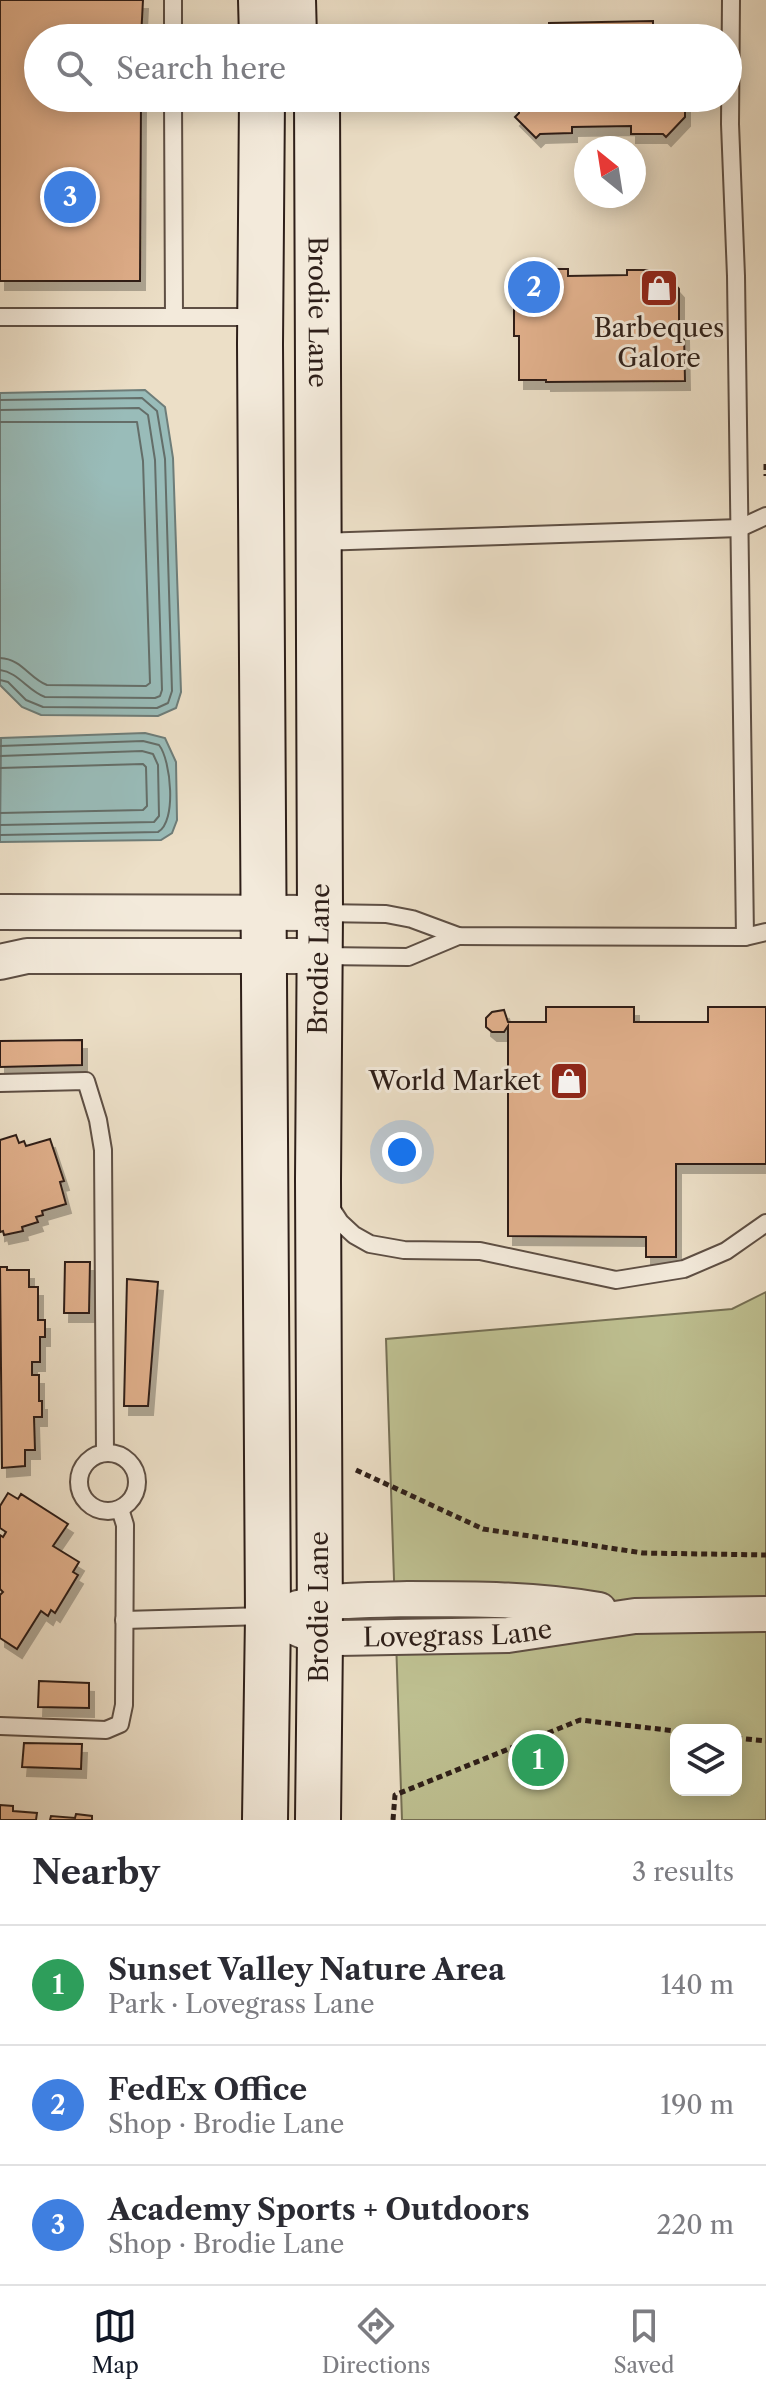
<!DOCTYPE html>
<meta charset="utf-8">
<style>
:root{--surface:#fff;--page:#f2f2f3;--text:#2b2b33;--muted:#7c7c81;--line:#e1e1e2;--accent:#111827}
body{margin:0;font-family:"Libre Caslon Text",serif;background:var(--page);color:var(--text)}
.controls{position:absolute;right:24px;bottom:24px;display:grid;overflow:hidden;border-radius:16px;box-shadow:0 4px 20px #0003}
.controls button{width:72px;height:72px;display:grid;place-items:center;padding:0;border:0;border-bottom:2px solid var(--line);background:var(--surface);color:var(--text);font:40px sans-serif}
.compass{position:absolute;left:574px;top:136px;width:72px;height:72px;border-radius:50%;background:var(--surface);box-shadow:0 4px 20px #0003;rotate:330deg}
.you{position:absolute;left:402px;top:1152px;width:28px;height:28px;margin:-20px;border:6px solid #fff;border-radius:50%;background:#1a73e8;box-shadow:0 0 0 12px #1a73e833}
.badge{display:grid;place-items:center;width:52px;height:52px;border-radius:50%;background:var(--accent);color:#fff;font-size:26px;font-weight:700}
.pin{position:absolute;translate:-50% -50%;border:4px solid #fff;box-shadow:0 2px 8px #0006}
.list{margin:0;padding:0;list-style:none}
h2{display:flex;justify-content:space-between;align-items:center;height:104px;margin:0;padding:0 32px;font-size:34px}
h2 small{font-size:26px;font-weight:400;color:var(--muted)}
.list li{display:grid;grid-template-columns:52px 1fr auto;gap:24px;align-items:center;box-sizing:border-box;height:120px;padding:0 32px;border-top:2px solid var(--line)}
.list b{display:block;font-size:30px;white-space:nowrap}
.list p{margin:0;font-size:26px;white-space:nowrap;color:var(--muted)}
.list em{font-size:26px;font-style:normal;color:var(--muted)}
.icon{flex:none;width:44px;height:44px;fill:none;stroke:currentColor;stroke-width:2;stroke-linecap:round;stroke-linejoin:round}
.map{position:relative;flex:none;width:766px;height:1820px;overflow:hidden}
.search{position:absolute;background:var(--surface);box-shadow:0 4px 20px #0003;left:24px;right:24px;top:24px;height:88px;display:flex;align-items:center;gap:20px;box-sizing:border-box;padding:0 28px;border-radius:44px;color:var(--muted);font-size:30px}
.sheet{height:464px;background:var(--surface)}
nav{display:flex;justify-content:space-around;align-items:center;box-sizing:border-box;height:112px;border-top:2px solid var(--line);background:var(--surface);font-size:22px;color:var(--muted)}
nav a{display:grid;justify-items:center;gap:4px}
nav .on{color:var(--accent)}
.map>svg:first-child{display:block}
</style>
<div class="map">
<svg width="766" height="1820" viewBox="0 0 766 1820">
<defs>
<filter id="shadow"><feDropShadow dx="5" dy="9" stdDeviation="0" flood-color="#0004"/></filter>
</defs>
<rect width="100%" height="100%" fill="#ecdfc7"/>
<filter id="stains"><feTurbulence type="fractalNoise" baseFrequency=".0025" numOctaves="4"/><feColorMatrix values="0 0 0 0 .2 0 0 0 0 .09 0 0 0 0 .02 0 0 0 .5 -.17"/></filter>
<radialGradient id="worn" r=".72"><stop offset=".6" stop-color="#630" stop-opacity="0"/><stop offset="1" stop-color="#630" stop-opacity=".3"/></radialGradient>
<path fill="#bec091" stroke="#767055" stroke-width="2" fill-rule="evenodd" d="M766,1292V1820H402L386,1339L732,1309ZM676,1730H736V1790H676Z"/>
<g fill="#99bcb9" stroke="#6e7d79" stroke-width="2">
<polygon points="145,390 165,407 173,458 181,692 176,708 158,716 41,715 22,707 0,685 0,393"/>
<polygon points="145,733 165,738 176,762 177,820 172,833 161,840 0,842 1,738"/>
</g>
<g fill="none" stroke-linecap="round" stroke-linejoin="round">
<g stroke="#646e69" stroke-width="2">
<polyline points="0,400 142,398 157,411 165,459 172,691 168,703 157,708 43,707 26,700 8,682 0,680"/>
<path d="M0,410L139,408L148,415L155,460L162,690L160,696L155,698L45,697C28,691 18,672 0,670"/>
<path d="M0,422H137L143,461L150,683L146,686L47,685C29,678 22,659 0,658"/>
<path d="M0,746L143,741L159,745C171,760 177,822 158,832L0,835"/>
<polyline points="0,756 142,751 153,754 158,765 159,816 154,822 0,825"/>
<polyline points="0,768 143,764 146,767 147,806 143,810 0,813"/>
</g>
</g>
<g fill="#e1b08c" stroke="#2e1f19" stroke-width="2" filter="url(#shadow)">
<polygon points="0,0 143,0 141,38 38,38 38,98 141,98 140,281 0,281"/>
<polygon points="653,21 653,28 679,27 679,38 526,38 525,27 549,27 549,23"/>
<polygon points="519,98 685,98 685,117 666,137 663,134 631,134 631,126 572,127 572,133 540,134 536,138 515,117 519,113"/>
<polygon points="530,267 535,269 568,269 568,276 627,275 627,270 662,270 679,289 679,332 684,332 685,381 546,382 546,380 519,380 519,336 514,336 514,291 509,286"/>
<polygon points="546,1007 634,1007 634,1022 708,1022 708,1007 766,1007 766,1164 676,1164 676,1257 646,1257 646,1237 508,1236 508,1026 504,1032 492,1032 486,1027 486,1018 492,1012 504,1010 508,1022 546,1022"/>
<polygon points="82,1040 82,1065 0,1067 0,1041"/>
<polygon points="16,1135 19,1143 24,1141 26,1146 50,1139 64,1181 60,1182 66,1204 42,1211 43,1215 36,1217 38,1222 22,1227 23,1231 4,1235 3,1231 0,1232 0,1140"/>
<polygon points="65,1262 90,1262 89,1313 64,1313"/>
<polygon points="0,1267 7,1267 7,1270 29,1270 29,1287 38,1287 38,1320 45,1320 45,1337 40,1337 40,1362 32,1362 32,1375 39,1375 39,1401 42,1401 42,1417 34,1417 35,1450 25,1450 25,1466 2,1468"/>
<polygon points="127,1279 158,1282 148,1406 124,1406"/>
<polygon points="8,1493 18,1499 21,1494 68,1524 53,1546 79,1562 73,1572 78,1575 55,1613 51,1610 48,1616 41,1611 17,1649 0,1638 0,1595 3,1592 0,1589 0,1535 3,1537 6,1532 0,1528 0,1506"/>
<polygon points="39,1681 89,1683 89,1708 38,1707"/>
<polygon points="24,1743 82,1744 81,1769 22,1767"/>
<polygon points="0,1805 13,1806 13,1811 37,1813 36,1820 0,1820"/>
<polygon points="76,1814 92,1816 92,1820 50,1820 51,1816 75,1818"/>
</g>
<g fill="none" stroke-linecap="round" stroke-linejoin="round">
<g stroke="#5e4f44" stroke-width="20">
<g id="service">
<polyline points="173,0 173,38"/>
<polyline points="731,0 730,124 736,276 745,937"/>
<polyline points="173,98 174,317"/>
<polyline points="0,317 258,317"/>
<polyline points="319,542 740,528 766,516"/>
<polyline points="320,913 386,914 412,919 458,936 745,937 766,932"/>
<polyline points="321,956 408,957 458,936"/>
<polyline points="0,1083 86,1081 98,1120 103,1150 105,1453"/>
<polyline points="329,1205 340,1222 354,1235 370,1244 404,1250 480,1251 616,1280 684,1269 726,1251 766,1223"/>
<circle cx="108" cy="1482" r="29"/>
<polyline points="124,1620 266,1616"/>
<polyline points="0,1726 106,1730 120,1724 124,1705 125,1525 120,1509"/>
</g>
</g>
<g stroke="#5e4f44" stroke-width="38">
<g id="minor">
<polyline points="0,912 320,913"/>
<polyline points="0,962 27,956 320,956"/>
<path d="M298,1608C334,1599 371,1600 408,1599C474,1599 535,1599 599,1610"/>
<path id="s1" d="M268,1616L320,1638H338L508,1635L635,1616L766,1614"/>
</g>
</g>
<g stroke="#2e1f19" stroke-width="48">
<g id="secondary">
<polyline points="261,0 262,38"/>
<polyline points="293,0 294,38"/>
<polyline points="262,98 260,344 268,1616 265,1820"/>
<path id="s2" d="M317,98L320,913L318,1180L320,1638L318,1820"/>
</g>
</g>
<g stroke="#2e1f19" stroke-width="5" stroke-dasharray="6 4" stroke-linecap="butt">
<polyline points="766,464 766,476"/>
<polyline points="356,1470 483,1529 643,1553 766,1555"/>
<polyline points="736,1738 766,1741"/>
<polyline points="393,1820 395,1795 580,1720 676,1731"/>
</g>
<use href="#service" stroke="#f3eadb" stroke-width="16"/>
<use href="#minor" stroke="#f3eadb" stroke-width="34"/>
<use href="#secondary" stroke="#f3eadb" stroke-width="44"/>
</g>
<defs>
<g id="shop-square" transform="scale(2)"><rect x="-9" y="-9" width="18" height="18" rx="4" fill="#8f2418" stroke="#f3eadb"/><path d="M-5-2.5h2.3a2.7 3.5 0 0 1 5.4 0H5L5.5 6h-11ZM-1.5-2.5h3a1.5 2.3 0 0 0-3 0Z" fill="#fff"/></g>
</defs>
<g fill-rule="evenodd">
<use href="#shop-square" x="659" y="288"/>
<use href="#shop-square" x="569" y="1081"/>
</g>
<g text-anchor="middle" stroke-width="6" stroke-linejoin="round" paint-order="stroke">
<g font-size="26" fill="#2e1f19" stroke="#f3eadb">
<text dy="9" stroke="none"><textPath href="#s2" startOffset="214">Brodie Lane</textPath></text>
<text transform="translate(319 959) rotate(-89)" y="9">Brodie Lane</text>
<text transform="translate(319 1607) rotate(-90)" y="9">Brodie Lane</text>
<text dy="9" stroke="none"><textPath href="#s1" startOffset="194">Lovegrass Lane</textPath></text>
</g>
<g font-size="26" fill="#2e1f19" stroke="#f3eadb">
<text x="659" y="337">Barbeques<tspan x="659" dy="30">Galore</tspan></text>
<text x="541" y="1090" text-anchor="end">World Market</text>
</g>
</g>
<rect width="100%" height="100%" filter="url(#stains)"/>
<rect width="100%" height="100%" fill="url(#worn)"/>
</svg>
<div class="controls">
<button><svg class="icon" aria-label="layers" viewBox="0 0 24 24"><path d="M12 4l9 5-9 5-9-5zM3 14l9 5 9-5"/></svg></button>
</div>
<svg class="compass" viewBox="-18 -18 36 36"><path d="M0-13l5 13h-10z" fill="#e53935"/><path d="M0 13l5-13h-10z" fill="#7c7c81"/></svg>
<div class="you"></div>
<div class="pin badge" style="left:538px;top:1760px;background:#2e9e5b">1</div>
<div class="pin badge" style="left:534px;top:287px;background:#3f7fe0">2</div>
<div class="pin badge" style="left:70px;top:197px;background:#3f7fe0">3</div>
<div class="search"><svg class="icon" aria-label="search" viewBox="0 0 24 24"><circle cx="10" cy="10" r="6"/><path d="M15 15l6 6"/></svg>Search here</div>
</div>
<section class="sheet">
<h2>Nearby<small>3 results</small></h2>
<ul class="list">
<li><span class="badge" style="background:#2e9e5b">1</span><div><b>Sunset Valley Nature Area</b><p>Park · Lovegrass Lane</p></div><em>140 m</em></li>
<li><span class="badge" style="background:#3f7fe0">2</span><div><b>FedEx Office</b><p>Shop · Brodie Lane</p></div><em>190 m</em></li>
<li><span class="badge" style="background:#3f7fe0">3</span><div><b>Academy Sports + Outdoors</b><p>Shop · Brodie Lane</p></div><em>220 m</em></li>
</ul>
</section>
<nav>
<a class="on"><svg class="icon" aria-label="map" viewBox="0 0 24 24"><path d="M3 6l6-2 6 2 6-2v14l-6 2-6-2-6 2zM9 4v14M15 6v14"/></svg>Map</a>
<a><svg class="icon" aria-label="directions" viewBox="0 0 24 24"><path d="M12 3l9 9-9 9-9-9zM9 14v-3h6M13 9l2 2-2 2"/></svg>Directions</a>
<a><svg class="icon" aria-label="saved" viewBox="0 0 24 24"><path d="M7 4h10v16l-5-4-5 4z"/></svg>Saved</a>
</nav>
